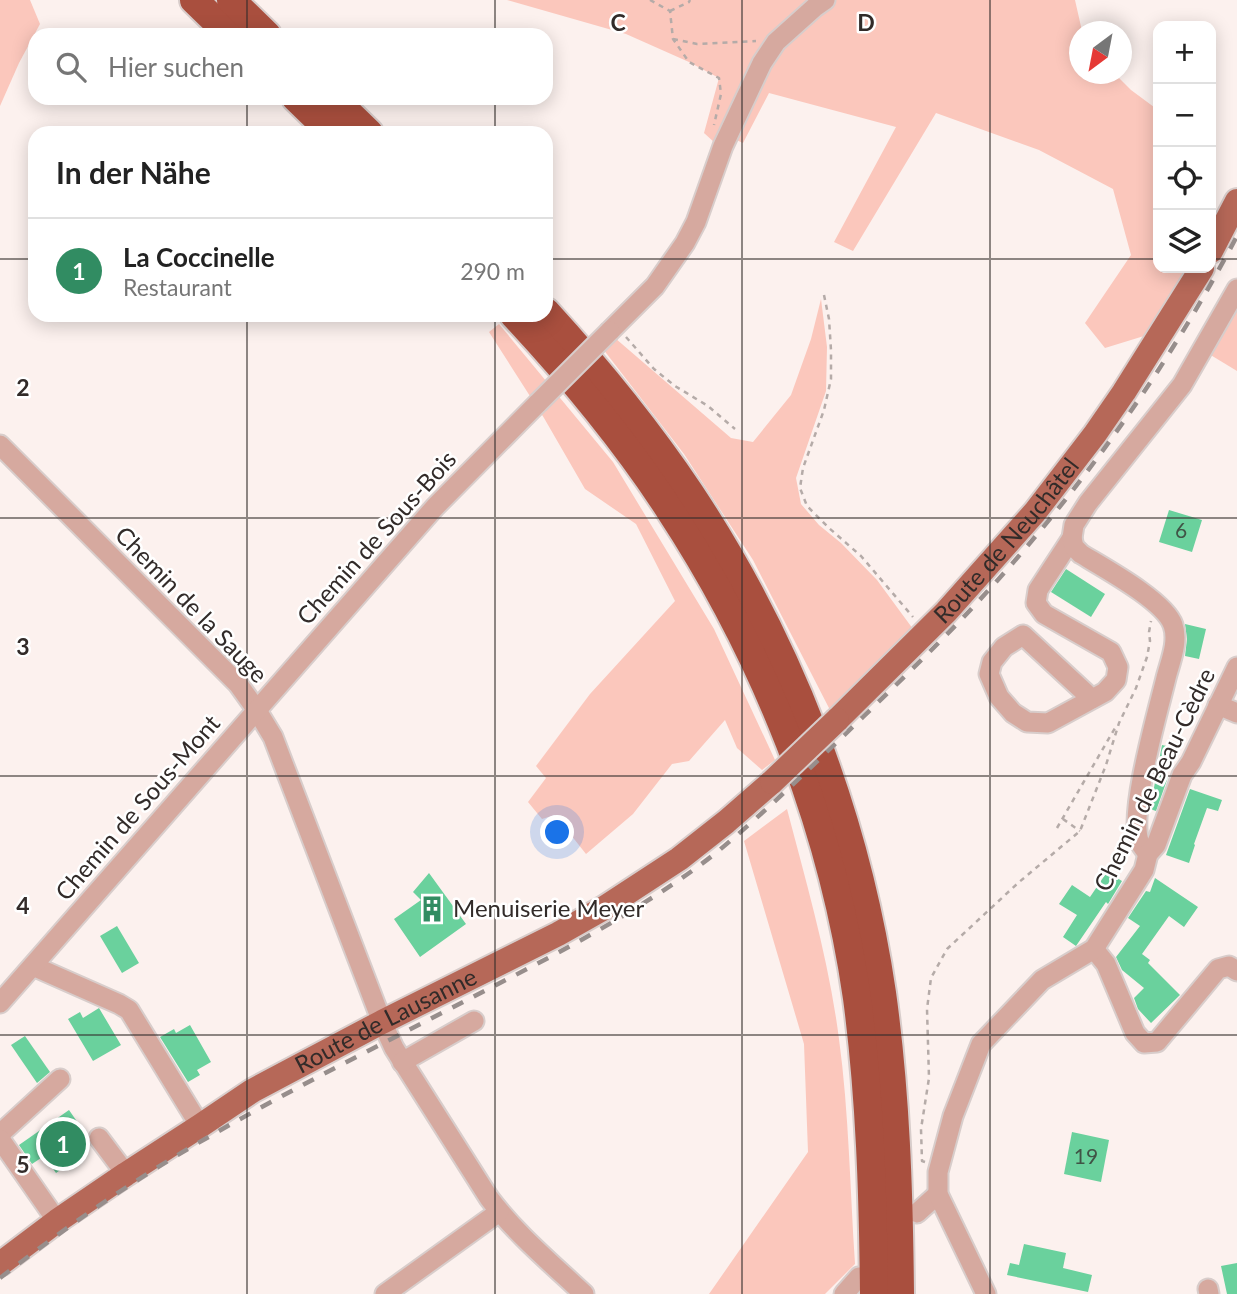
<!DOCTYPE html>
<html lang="de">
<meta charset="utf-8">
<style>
:root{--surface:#fff;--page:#f6f6f6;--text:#222;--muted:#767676;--line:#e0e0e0;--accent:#318c62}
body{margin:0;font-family:Lato,sans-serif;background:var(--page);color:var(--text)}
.controls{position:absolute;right:21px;top:21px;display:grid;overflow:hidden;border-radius:14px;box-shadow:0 4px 18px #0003}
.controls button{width:63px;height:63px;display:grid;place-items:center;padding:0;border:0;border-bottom:2px solid var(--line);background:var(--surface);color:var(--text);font:35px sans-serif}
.compass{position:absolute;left:1069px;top:21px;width:63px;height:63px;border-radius:50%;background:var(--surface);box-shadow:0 4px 18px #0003;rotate:212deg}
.you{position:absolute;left:558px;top:833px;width:24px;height:24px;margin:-18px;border:5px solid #fff;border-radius:50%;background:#1a73e8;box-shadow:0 0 0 10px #1a73e833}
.badge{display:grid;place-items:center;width:46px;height:46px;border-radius:50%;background:var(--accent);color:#fff;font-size:23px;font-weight:700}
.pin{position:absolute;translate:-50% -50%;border:4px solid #fff;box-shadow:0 2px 7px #0006}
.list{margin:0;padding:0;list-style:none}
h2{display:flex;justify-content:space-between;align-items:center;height:91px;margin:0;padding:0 28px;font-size:30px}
h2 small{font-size:23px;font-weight:400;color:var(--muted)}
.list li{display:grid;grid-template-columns:46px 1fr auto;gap:21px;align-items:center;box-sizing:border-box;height:105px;padding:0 28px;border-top:2px solid var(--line)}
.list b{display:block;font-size:26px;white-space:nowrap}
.list p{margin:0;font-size:23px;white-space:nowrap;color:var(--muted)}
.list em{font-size:23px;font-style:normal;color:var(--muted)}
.icon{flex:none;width:38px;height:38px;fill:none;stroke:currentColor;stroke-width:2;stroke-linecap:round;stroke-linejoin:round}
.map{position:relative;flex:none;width:1237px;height:1294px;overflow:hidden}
.search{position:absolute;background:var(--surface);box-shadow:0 4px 18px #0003;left:28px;top:28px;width:525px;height:77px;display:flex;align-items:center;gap:18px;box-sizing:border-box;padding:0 24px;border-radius:21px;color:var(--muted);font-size:26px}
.panel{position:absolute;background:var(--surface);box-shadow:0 4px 18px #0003;left:28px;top:126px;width:525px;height:196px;border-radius:21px}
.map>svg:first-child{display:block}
</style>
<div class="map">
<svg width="1237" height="1294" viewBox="0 0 1237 1294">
<rect width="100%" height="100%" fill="#fcf1ee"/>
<g fill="#fbc7bc">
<polygon points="0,0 30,0 40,24 19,63 0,106"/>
<polygon points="507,0 1075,0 1082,31 1080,32 1080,74 1115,74 1131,90 1158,110 1158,268 1187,268 1144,336 1105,348 1085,323 1131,255 1113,189 1039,150 936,113 853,251 834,242 896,127 769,93 743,143 732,138 715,143 704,133 719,78 689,62 626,34"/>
<polygon points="821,299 827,347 826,391 796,478 801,504 819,525 841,543 877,580 913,629 830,710 753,560 684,454 603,349 615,338 731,438 753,442 791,395 811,339"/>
<polygon points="1237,305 1237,371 1209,354"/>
<polygon points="499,324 613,462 714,629 775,760 762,770 737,748 725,720 689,761 672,764 633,814 586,854 555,815 542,819 528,802 546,778 536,766 590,694 675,601 636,524 585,489 544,418 489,332"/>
<path d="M787,809C807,885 829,961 839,1039C849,1113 850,1189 855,1264L825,1294H709L808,1152L804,1044L744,841Z"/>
</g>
<g fill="#6ad19d">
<polygon points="1169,510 1202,520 1192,552 1159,542"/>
<polygon points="1066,569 1105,594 1091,617 1051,592"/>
<polygon points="1185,624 1206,629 1199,659 1185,656 1187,639"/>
<polygon points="1162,745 1171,747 1165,775 1168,775 1167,780 1156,811 1150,809"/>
<polygon points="1190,789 1222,800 1218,811 1207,808 1194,844 1195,845 1189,863 1166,855"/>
<polygon points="1107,872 1122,881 1108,904 1106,902 1076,946 1063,937 1077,915 1059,904 1072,885 1090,897"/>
<polygon points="429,873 466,924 420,957 394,919 421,900 413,892"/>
<polygon points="1155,878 1198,907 1184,927 1169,916 1142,954 1150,960 1148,963 1180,995 1151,1023 1138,1009 1134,998 1144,988 1122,970 1116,957 1140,926 1128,918 1146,891 1150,892"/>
<polygon points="117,926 139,963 122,973 100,936"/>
<polygon points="99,1008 121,1045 93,1061 68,1019 80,1012 83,1018"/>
<polygon points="190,1025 211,1062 197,1070 200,1075 188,1082 160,1037 174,1029 176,1033"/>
<polygon points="25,1036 50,1072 37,1083 11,1045"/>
<polygon points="69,1110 87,1136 88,1142 78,1148 83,1154 56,1173 44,1156 32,1164 19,1145"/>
<polygon points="1072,1132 1109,1140 1101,1182 1064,1174"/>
<polygon points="1024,1244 1066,1253 1063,1268 1092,1275 1088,1292 1007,1275 1010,1263 1019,1265"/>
<polygon points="1237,1263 1237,1294 1227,1294 1221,1266"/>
</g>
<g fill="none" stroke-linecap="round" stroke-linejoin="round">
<g stroke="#d8cdcb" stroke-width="23">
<g id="minor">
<polyline points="610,331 655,286 685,243 696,222 723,146 762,63 776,42 815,7 825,0"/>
<path d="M0,445L238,684L256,709L273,737L382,1022L394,1048L489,1198C516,1234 551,1263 584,1294"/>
<polyline points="1072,538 1038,590 1036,603 1044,614 1111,652 1118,667 1116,680 1105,692 1048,723 1027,722 1013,713 999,697 989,674 992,662 1004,647 1023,635 1092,699"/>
<polyline points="1218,705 1237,713"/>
<path d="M1148,854C1145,850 1141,845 1139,841C1129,811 1158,711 1166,678C1170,662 1179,642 1173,625C1165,601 1104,568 1081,554L1074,547L1072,538L1074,525L1088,503L1182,385L1237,289"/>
<polyline points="1094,949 1106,964 1135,1033 1144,1043 1157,1042 1218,969 1229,966 1237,971"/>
<polyline points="33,966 119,1004 129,1010 200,1126"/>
<polyline points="0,1003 435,507 538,403"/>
<polyline points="402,1062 474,1021"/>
<polyline points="0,1134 60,1079"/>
<polyline points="99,1138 126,1174"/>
<polyline points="0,1139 57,1221"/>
<polyline points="917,1213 938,1194"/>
<polyline points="1208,1289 1209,1294"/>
<polyline points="385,1294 499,1212"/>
<polyline points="844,1294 859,1277"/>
<polyline points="986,1294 938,1194 938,1172 953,1116 981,1044 1042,980 1094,949 1144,870 1148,854 1156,845 1182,775 1191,762 1237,667"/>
</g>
</g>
<g stroke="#d8cdcb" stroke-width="28">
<g id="major">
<polyline points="1211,251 1237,201"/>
<path id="s1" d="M837,720L946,612L1035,512L1095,434L1124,392L1202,268"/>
<path id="s2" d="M0,1264L57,1221L126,1174L200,1126L252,1091L382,1022L558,934L604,908L679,859L726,822L772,782"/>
</g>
</g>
<g stroke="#d8cdcb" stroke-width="32">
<g id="highway">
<polyline points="194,0 230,35"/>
<polyline points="231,0 267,35"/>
<polyline points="296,98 332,133"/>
<polyline points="333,98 369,133"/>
<path d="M546,312C598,369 647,429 690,493C789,642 856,816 882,993C896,1093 899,1193 900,1294"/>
<path d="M514,315C570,375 624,440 669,509C765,655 832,824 857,998C870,1096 873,1195 874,1294"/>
</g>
</g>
<g stroke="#b5aba8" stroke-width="2.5" stroke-dasharray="5 5" stroke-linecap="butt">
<polyline points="650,0 670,11 673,39 689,62 719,78 721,94 714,125"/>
<polyline points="670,11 689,2 690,0"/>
<polyline points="673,39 697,44 756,41"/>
<polyline points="824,295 829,319 831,350 831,379 824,410 803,468 800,488 807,506 829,528 861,556 913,617"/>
<polyline points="626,337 654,369 675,386 708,406 735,429"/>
<polyline points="1063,819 1080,831"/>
<polyline points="1057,828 1115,728"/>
<polyline points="925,1162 922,1161 921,1129 929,1078 927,1009 931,978 947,949 1018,883 1080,831 1106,765 1119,723 1136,688 1147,657 1150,641 1149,632 1151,621"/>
</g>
<use href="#minor" stroke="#d6a99f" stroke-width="19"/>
<use href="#major" stroke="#b66858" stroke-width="24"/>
<use href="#highway" stroke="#a94f3e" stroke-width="28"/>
<path stroke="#978e8c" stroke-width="4.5" stroke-dasharray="12 12" stroke-linecap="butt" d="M0,1278C65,1228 133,1180 205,1139C300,1084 400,1035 498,984C539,963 581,941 621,917C654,897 687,876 717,852C768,810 815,763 863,717C904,677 946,637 985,594C1084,486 1169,365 1237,236"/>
<g stroke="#d8cdcb" stroke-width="23" stroke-linecap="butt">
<polyline id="minor-bridge" points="538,403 610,331"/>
</g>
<g stroke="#d8cdcb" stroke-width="28" stroke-linecap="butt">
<polyline id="major-bridge" points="772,782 837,720"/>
</g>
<use href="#minor-bridge" stroke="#d6a99f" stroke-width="19"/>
<use href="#major-bridge" stroke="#b66858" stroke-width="24"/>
</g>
<path fill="none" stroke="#322b29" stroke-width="2" stroke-opacity="0.55" d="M247,0V35M495,0V35M742,0V1294M990,0V1294M247,98V133M495,98V133M0,259H35M546,259H1158M1211,259H1237M247,315V1294M495,315V1294M0,518H1237M0,776H1237M0,1035H1237"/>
<defs>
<g id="building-bare" transform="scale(2.1)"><path d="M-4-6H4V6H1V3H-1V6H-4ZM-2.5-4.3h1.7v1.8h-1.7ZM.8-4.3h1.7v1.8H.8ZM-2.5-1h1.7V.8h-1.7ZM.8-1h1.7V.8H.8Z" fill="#318c62" stroke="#fff" stroke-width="2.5" paint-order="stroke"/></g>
</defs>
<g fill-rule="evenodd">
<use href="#building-bare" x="432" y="909"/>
</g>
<g text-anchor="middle" stroke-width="5" stroke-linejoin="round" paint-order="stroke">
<g font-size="21" fill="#405446">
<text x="1181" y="538">6</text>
<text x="1086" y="1164">19</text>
</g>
<g font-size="24" fill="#322b29" stroke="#fff">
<text transform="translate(377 538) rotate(-48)" y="8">Chemin de Sous-Bois</text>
<text dy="8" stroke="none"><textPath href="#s1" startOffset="247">Route de Neuchâtel</textPath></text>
<text transform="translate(191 605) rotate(46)" y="8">Chemin de la Sauge</text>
<text transform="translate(1155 780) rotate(-64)" y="8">Chemin de Beau-Cèdre</text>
<text transform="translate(138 808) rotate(-49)" y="8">Chemin de Sous-Mont</text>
<text dy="8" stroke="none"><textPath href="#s2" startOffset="457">Route de Lausanne</textPath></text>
</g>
<g font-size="24" fill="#322b29" stroke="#fff" text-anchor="start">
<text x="453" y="917">Menuiserie Meyer</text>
</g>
</g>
<g font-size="23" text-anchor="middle" font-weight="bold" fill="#322b29" stroke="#fff" stroke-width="5" stroke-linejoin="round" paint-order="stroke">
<text x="618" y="31">C</text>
<text x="866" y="31">D</text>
<text x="23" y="396">2</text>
<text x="23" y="655">3</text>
<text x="23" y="914">4</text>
<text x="23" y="1173">5</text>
</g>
</svg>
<div class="controls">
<button>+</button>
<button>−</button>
<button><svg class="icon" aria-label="locate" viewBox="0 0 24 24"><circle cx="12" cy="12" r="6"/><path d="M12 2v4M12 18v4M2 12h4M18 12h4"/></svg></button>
<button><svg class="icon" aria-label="layers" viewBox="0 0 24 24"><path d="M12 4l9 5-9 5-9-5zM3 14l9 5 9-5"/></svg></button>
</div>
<svg class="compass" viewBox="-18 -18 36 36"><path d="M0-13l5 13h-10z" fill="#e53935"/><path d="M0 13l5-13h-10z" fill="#767676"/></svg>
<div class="you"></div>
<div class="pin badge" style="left:63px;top:1144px">1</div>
<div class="search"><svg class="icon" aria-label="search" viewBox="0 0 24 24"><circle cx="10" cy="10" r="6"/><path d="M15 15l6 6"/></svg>Hier suchen</div>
<section class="panel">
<h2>In der Nähe<small></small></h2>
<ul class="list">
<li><span class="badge">1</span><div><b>La Coccinelle</b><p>Restaurant</p></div><em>290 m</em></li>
</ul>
</section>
</div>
